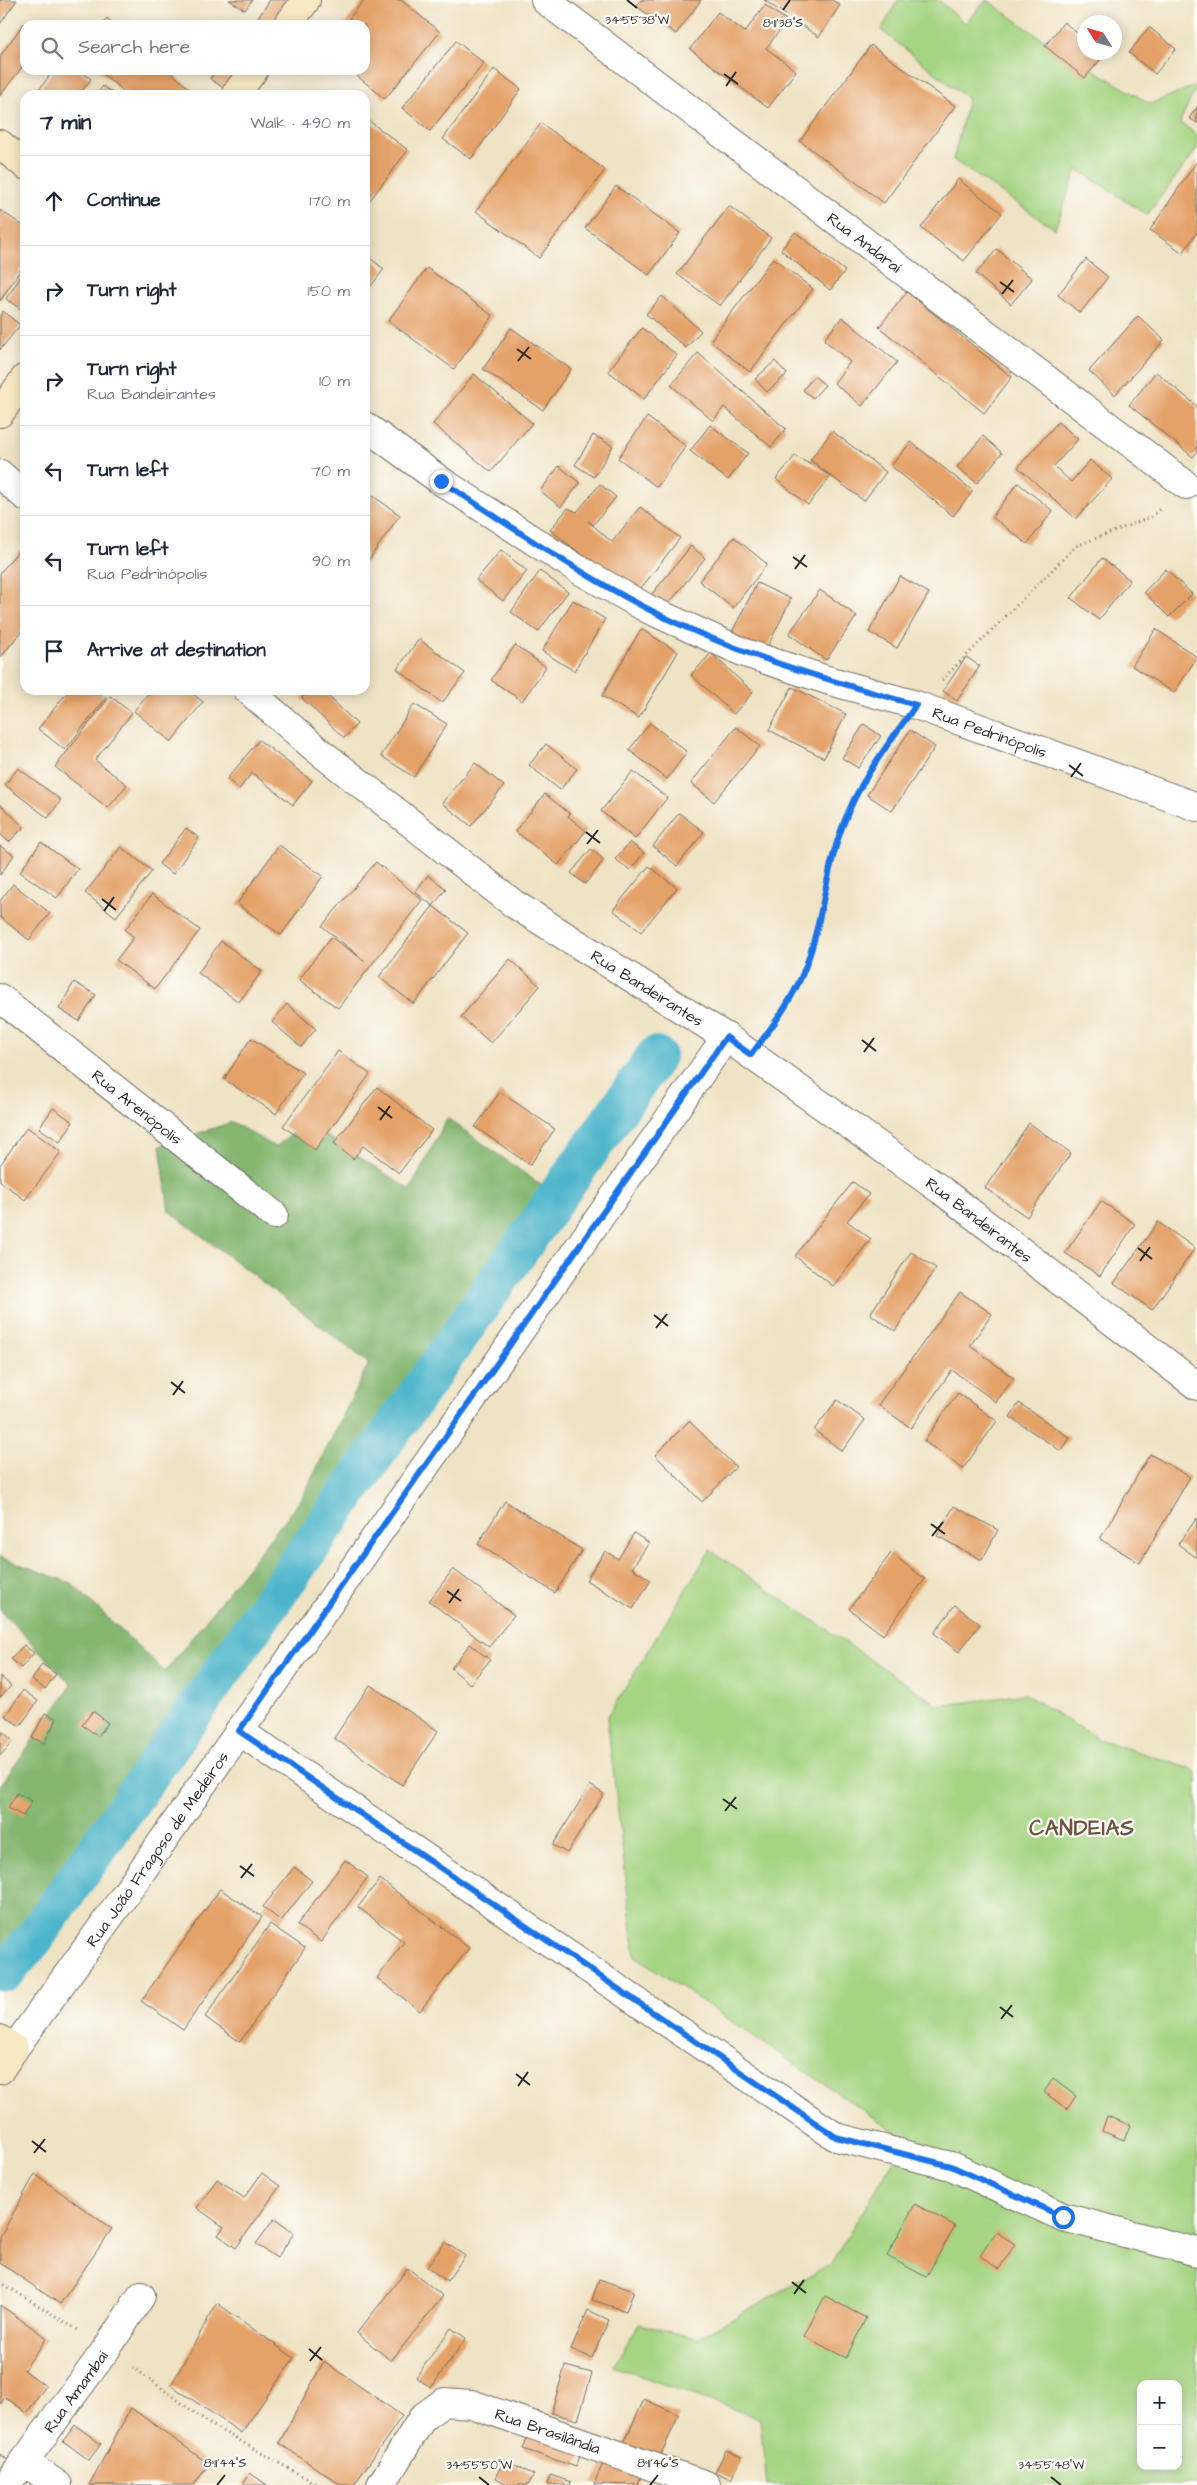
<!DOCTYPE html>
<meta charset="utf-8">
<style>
:root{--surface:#fff;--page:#f2f2f3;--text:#1f2937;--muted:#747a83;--line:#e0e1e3}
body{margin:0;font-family:"Architects Daughter",sans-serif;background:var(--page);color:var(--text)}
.controls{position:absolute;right:15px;bottom:15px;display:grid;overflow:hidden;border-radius:10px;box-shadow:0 2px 12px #0003}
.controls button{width:45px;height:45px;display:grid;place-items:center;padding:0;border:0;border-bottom:1px solid var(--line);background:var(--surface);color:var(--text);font:25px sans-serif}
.compass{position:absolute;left:1077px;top:15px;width:45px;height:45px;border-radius:50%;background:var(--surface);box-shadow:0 2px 12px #0003;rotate:307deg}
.stop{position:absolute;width:15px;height:15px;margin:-11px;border:4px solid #1a73e8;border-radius:50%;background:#fff}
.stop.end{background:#1a73e8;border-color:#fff;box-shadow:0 1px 5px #0008}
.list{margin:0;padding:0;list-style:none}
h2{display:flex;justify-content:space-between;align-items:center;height:65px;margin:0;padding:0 20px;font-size:21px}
h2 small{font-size:16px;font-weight:400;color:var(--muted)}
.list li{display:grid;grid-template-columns:32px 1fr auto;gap:15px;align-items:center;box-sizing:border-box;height:90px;padding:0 20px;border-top:1px solid var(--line)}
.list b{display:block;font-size:19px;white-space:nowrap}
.list p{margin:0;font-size:16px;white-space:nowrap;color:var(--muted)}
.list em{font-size:16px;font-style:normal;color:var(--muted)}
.icon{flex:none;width:28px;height:28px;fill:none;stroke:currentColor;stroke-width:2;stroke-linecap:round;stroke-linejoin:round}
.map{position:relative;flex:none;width:1197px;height:2485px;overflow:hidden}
.search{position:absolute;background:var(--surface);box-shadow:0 2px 12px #0003;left:20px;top:20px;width:350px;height:55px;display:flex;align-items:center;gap:12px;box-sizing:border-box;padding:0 18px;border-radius:15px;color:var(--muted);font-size:19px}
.panel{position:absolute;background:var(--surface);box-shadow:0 2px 12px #0003;left:20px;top:90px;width:350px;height:605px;border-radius:15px}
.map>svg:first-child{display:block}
</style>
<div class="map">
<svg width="1197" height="2485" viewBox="0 0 1197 2485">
<rect width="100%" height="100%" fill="#fdfcf7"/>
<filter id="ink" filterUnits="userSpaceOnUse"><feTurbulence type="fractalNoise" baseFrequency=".02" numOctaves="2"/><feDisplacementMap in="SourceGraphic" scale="10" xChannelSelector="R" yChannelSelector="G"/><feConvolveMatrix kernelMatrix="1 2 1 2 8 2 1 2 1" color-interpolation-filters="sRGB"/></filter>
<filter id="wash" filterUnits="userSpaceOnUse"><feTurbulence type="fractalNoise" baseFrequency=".0096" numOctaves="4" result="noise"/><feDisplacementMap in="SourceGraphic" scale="20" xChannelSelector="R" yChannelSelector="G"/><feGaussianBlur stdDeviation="1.12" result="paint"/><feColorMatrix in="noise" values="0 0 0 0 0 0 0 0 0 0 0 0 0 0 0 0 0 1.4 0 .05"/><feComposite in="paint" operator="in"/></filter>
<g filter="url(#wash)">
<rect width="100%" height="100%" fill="#efe3c5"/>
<g fill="#a5d482" stroke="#688056" fill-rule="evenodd">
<polygon points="898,0 938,0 965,23 987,0 1035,34 1150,104 1197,85 1180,122 1197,135 1197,149 1147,215 1077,169 1055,229 953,160 968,99 881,30"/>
<path d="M710,1550L939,1706L1025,1694L1098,1739L1192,1769L1197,1774V2485H767L760,2419L613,2366L639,2324L697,2338L832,2263L894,2159L928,2154L635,1956L607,1718ZM1141,2384H1178V2466H1141Z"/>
</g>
<polygon fill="#84b670" stroke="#58704e" points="447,1118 559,1198 13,1972 0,1969 0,1786 72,1685 0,1610 0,1557 71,1583 165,1672 302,1498 369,1363 169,1211 160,1146 232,1122 275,1147 307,1123 410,1190"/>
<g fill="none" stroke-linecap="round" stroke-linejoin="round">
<polyline stroke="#4db5cb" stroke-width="40" points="0,1971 5,1972 32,1941 656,1056"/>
</g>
<g id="blocks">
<g fill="#e4a168">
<polygon points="0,0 17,0 0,24"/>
<polygon points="229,0 252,0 245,10"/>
<polygon points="270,0 299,0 282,25 266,25 257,19"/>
<polygon points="364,0 401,0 440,32 385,99 350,70 365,70 365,25 344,25"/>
<polygon points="641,0 701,0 676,34 636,6"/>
<polygon points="764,0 832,0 840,5 819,37"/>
<polygon points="765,5 787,21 766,48 796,71 768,108 690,49 718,12 745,32"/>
<polygon points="107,18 115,25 102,25"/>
<polygon points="1064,22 1084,39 1084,52 1101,52 1104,55 1085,78 1045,46"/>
<polygon points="24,23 25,63 0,96 0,56"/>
<polygon points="1149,27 1176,49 1155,74 1129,53"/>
<polygon points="456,41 484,63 430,131 402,108"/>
<polygon points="871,45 955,106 884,203 800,141"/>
<polygon points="494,69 521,89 471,159 443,139"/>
<polygon points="54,70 79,70 91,79 79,95 35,95"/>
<polygon points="98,70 168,70 197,95 128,95"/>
<polygon points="216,70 226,70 233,75 224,88 210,79"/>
<polygon points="103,86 115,95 96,95"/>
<polygon points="1197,107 1197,123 1189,118"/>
<polygon points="365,118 408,150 365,207"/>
<polygon points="541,123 605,170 539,258 476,211"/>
<polygon points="1197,161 1197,232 1183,253 1150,230"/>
<polygon points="958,179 1002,213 964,261 921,228"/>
<polygon points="616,186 680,233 649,275 585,228"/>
<polygon points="729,206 771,238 720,306 677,274"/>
<polygon points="0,210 25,227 25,263 0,301"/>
<polygon points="795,232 845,271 830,290 781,250"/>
<polygon points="997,249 1032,279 1011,304 976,274"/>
<polygon points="365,254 384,269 365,294"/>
<polygon points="773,258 813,289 750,372 710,341"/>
<polygon points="1086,259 1108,277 1080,313 1058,295"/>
<polygon points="427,268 493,316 454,369 388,321"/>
<polygon points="25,270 25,312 6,299"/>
<polygon points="907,292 1012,377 984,413 879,327"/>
<polygon points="662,296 701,331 686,348 646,314"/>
<polygon points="3,311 20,325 0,350 0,316"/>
<polygon points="1138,316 1164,340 1115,395 1089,371"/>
<polygon points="842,317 897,362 862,406 834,383 850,362 824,340"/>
<polygon points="511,328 571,369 543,410 483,369"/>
<polygon points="642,328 677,355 644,399 608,371"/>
<polygon points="698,353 786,429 771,447 724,407 713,421 671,385"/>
<polygon points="775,361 787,374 767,392 755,379"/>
<polygon points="1156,372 1197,406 1197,452 1193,457 1129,405"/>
<polygon points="474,374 532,423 491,472 433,424"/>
<polygon points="814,376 825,385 813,398 803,390"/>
<polygon points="647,417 686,446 657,487 618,458"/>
<polygon points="1058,422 1078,439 1054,466 1071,482 1090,460 1112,479 1076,519 1018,467"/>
<polygon points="710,425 748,453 728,480 690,451"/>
<polygon points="832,431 886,472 864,501 831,476 808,505 776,479 795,456 831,476 810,460"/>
<polygon points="593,435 613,446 594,477 575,465"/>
<polygon points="983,436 1002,453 977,483 957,467"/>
<polygon points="911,442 973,491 953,516 891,466"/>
<polygon points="559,466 580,483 561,507 540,491"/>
<polygon points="1018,483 1053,511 1027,544 992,517"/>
<polygon points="600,484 616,497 593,525 588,521 612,542 640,507 680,538 635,596 550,530 568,508 577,512"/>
<polygon points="370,494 400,515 365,565 365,501"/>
<polygon points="734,537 767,564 733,608 699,581"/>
<polygon points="691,546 705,558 667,606 652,594"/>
<polygon points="19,550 25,555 25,627 0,658 0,573"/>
<polygon points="501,550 527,571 503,601 476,580"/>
<polygon points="1102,558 1130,580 1099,620 1071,598"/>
<polygon points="1166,569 1192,594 1169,617 1144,592"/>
<polygon points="540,571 568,592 538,632 511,612"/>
<polygon points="900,576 929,593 897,648 869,632"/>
<polygon points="757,583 791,599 765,652 730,636"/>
<polygon points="820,590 857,616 826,660 789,634"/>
<polygon points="573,600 605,619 574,671 542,651"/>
<polygon points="641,629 678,652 639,718 602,696"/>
<polygon points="1156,629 1197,657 1174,693 1132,666"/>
<polygon points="419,639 465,673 442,703 397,669"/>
<polygon points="515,645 546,667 522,701 491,680"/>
<polygon points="711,653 753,692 734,714 691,675"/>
<polygon points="966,657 980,666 957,701 943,691"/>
<polygon points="792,687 846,714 824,758 769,730"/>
<polygon points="69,690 95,690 106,698 65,750 38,729"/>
<polygon points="151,690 188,690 203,702 171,742 134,711"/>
<polygon points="310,690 322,690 357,724 344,738 302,698"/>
<polygon points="110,696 132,713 95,760 127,785 108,808 55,767"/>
<polygon points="414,704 447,724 414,777 381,756"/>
<polygon points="650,723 687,752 667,779 629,750"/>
<polygon points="864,724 881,736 858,768 842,758"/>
<polygon points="736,727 760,746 714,802 691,783"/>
<polygon points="910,730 935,747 892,811 867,795"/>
<polygon points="259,740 312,781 293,805 252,773 239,789 227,779"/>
<polygon points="546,744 577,769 560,790 529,765"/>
<polygon points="475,763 504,786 471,826 442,803"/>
<polygon points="18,768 61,800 48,818 5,785"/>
<polygon points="633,771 667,798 635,839 601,811"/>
<polygon points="545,794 570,814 568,816 586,831 558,865 515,831"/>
<polygon points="0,804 24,827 9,842 0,834"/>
<polygon points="679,813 704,832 677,866 653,846"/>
<polygon points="186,828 199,838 173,874 159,864"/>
<polygon points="41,842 78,869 57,898 20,872"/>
<polygon points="630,842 644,853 630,870 615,859"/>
<polygon points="279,845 323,876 281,935 237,904"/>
<polygon points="0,846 14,855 0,875"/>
<polygon points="121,847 152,871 116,917 85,893"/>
<polygon points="591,849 604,860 585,884 571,873"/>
<polygon points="376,862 422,900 338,1008 299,980 331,937 365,961 322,926"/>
<polygon points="649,866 677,888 641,932 613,910"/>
<polygon points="428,875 446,889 433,906 415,892"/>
<polygon points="13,884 50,913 29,940 0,917 0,901"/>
<polygon points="152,894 200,930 155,989 116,960 134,937 125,930"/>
<polygon points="433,906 468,933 414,1004 379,977"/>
<polygon points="221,941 262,971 239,1002 198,973"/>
<polygon points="510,959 540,986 491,1043 461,1017"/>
<polygon points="74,982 96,995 79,1021 59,1009"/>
<polygon points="287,1004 316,1029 301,1047 272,1022"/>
<polygon points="251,1038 303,1073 276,1114 224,1079"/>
<polygon points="338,1051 370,1074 315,1150 283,1126"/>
<polygon points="377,1087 432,1130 399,1173 363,1146 353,1159 334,1143"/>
<polygon points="500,1092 555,1129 530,1165 475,1127"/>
<polygon points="53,1108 73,1122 60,1142 39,1128"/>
<polygon points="1029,1123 1071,1153 1027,1217 985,1188"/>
<polygon points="27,1127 61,1152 25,1200 0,1181 0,1165"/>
<polygon points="853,1182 869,1194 847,1221 871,1239 833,1286 795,1256"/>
<polygon points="1101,1201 1135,1224 1100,1276 1065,1253"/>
<polygon points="1158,1222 1195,1248 1152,1310 1114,1283"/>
<polygon points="911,1252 936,1268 895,1331 870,1314"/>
<polygon points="960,1292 992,1314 970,1346 1014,1378 996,1402 952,1370 911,1428 878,1405"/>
<polygon points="958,1393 997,1421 963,1469 924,1441"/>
<polygon points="837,1400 865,1420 842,1451 814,1430"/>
<polygon points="1019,1403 1070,1438 1061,1451 1010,1417"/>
<polygon points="689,1421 736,1467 702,1502 655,1455"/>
<polygon points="1150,1454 1190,1477 1140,1563 1100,1539"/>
<polygon points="505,1501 582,1550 555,1593 478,1544"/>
<polygon points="954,1506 998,1530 982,1560 937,1536"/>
<polygon points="1197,1518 1197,1558 1178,1544"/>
<polygon points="634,1533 649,1543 632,1568 651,1580 633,1609 586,1580 605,1551 618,1559"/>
<polygon points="891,1553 925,1579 883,1635 849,1609"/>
<polygon points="453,1569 514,1615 489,1647 429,1601"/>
<polygon points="955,1605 980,1624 959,1652 934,1633"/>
<polygon points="470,1644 490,1660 470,1684 451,1668"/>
<polygon points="24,1645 34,1653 21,1668 11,1659"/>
<polygon points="42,1664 56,1674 45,1689 32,1680"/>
<polygon points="0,1676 11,1686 0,1698"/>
<polygon points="370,1685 438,1731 402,1785 334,1738"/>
<polygon points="23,1690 38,1701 20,1726 5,1716"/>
<polygon points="93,1711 108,1723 98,1736 82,1725"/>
<polygon points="45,1713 57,1719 44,1743 32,1738"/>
<polygon points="3,1732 13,1741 0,1756 0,1736"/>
<polygon points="590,1785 604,1794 567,1853 553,1845"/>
<polygon points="17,1793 32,1801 23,1816 8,1808"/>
<polygon points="345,1860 368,1877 321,1942 297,1925"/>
<polygon points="294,1867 312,1881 281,1921 263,1907"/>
<polygon points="380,1879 469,1948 420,2011 377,1978 404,1942 358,1907"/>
<polygon points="220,1889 262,1917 183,2030 141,2001"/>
<polygon points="270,1924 305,1948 240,2042 205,2017"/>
<polygon points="1053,2079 1076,2096 1067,2109 1044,2092"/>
<polygon points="1107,2116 1130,2125 1124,2140 1102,2131"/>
<polygon points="262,2173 280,2186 236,2248 218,2235 224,2227 197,2208 217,2179 244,2198"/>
<polygon points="35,2174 112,2229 60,2304 0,2263 0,2237"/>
<polygon points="915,2204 955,2226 926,2277 887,2256"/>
<polygon points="274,2219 294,2233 277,2258 256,2244"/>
<polygon points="996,2232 1015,2244 999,2269 980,2256"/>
<polygon points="445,2242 465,2256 447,2281 427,2267"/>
<polygon points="408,2268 443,2296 391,2361 357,2333"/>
<polygon points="599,2279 634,2291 626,2311 592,2300"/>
<polygon points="825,2296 866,2318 846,2358 804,2336"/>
<polygon points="217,2303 294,2358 241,2433 171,2385"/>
<polygon points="0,2305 47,2338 24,2370 46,2386 27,2413 5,2397 0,2405"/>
<polygon points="588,2310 609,2320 592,2358 571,2349"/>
<polygon points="451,2328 466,2338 431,2388 416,2377"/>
<polygon points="324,2361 402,2416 354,2485 341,2485 279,2443"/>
<polygon points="565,2366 592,2373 578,2420 551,2413"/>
<polygon points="644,2399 679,2415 658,2461 623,2445"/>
<polygon points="131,2408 209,2464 194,2485 89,2485"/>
<polygon points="75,2425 101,2444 89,2460 63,2441"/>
<polygon points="530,2430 583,2448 576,2467 523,2449"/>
<polygon points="726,2450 742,2457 731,2479 715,2472"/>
<polygon points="0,2454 8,2460 0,2472"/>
<polygon points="505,2460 534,2475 528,2485 509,2485 496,2478"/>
<polygon points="604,2461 641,2477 638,2485 594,2484"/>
<polygon points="250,2473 267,2485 243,2485"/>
<polygon points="550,2475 571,2482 570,2485 547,2485"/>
</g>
</g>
</g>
<g filter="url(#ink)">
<use href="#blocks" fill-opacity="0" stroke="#706b61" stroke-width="1"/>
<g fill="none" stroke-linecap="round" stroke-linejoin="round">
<g stroke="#706b61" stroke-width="30">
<g id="street">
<path id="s1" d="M545,0L1186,485"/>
<path id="s2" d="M365,426L441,481L576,568L648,609L745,653L827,680L916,705L1197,807"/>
<polyline points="0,474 25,496"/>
<path id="s3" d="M248,690L315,748L514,904L726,1037L941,1190L1197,1386"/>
<path id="s4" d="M0,998L274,1215"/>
<polyline points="239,1731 836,2137 951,2166 1063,2217 1197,2252"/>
<path id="s5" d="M14,2049L115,1909L726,1037"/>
<polyline points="23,2461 58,2485"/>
<path id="s6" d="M7,2485L107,2348L141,2296"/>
<path id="s7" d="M381,2485L423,2417L444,2402L471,2404L706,2485"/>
</g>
</g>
<g stroke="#706b61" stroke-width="30">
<g id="secondary">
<polyline points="288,25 306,0"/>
<polyline points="235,95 254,70"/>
<polyline points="0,144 25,165"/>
<polyline points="0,413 25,378"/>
<polyline points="0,2039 14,2049 0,2070"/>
</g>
</g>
<g stroke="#706b61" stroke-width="3" stroke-dasharray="1 4" stroke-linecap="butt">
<polyline points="942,680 1076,546 1151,517 1161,508"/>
<path d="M771,1028C795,995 810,958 819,918C824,897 826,875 832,854C845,809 870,772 896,734"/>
<polyline points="0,2282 78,2330"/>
<polyline points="133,2367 210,2424 318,2485"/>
</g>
<use href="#street" stroke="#fff" stroke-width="28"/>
<use href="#secondary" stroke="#f8e8c3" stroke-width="28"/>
</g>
</g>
<g fill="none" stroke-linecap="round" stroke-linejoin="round" filter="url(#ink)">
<path stroke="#1a73e8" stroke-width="6" d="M441,481C509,525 576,572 648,609C733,653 824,679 916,705C889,743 859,781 843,825C825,871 823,922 805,968C793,1000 771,1028 751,1055L726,1037L239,1731L836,2137L951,2166L1063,2217"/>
</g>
<path fill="none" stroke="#2b2b2b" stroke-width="2" d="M627,0L637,8M783,10L790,0M724,74L738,84M726,86L736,72M1000,282L1014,292M1002,294L1013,280M517,349L531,359M518,361L529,347M793,557L807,567M795,569L805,555M1069,765L1083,776M1071,777L1081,763M586,832L600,843M587,844L598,830M102,899L116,910M104,911L114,897M862,1040L876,1051M864,1052L874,1038M378,1107L392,1118M380,1120L390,1106M1138,1248L1152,1259M1140,1261L1150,1247M654,1315L668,1326M656,1328L667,1314M171,1382L185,1393M173,1395L183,1381M931,1524L945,1534M932,1536L943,1522M447,1591L461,1601M449,1603L459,1589M723,1799L737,1809M725,1811L736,1797M240,1866L254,1876M241,1878L252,1864M1000,2007L1013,2017M1001,2019L1012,2005M516,2074L530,2085M518,2086L528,2072M32,2141L46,2152M34,2153L45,2139M792,2282L806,2293M794,2294L804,2280M309,2349L322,2360M310,2361L321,2347M479,2477L489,2485M1051,2477L1061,2485M217,2485L225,2475M650,2485L658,2475"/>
<g text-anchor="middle" stroke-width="4.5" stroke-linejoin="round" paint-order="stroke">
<g font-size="16" fill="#2b2b2b" stroke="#fdfcf7">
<text dy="6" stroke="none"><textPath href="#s1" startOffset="401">Rua Andaraí</textPath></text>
<text dy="6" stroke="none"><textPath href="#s2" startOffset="701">Rua Pedrinópolis</textPath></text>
<text dy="6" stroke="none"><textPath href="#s3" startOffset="499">Rua Bandeirantes</textPath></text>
<text dy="6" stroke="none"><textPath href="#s4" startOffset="175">Rua Arenópolis</textPath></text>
<text dy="6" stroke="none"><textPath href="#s3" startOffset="904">Rua Bandeirantes</textPath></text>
<text dy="6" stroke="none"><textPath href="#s5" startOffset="246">Rua João Fragoso de Medeiros</textPath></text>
<text dy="6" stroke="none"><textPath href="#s6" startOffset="116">Rua Amambai</textPath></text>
<text dy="6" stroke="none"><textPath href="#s7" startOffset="214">Rua Brasilândia</textPath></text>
</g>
<g font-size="21" font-weight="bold" letter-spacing="1" fill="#6c5440" stroke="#fdfcf7">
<text x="1082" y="1835">CANDEIAS</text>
</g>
</g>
<g font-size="12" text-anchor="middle" fill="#2b2b2b" stroke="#fdfcf7" stroke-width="4.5" stroke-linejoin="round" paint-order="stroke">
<text x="637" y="24">34°55'38"W</text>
<text x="783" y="27">8°11'38"S</text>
<text x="225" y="2467">8°11'44"S</text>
<text x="658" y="2467">8°11'46"S</text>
<text x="479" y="2469">34°55'50"W</text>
<text x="1051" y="2469">34°55'48"W</text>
</g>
</svg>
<div class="controls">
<button>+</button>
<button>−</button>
</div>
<svg class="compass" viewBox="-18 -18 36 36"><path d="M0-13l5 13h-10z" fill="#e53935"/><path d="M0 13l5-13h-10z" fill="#747a83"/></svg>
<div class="stop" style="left:1063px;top:2217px"></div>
<div class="stop end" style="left:441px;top:481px"></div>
<div class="search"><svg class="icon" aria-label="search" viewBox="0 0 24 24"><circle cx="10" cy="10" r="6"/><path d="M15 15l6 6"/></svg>Search here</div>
<section class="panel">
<h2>7 min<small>Walk · 490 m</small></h2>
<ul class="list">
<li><svg class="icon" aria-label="ahead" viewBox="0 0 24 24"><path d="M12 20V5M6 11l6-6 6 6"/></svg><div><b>Continue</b></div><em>170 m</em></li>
<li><svg class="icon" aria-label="right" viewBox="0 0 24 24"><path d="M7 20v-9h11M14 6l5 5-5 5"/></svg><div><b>Turn right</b></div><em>150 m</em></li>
<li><svg class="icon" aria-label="right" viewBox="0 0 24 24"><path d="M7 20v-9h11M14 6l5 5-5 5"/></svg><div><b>Turn right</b><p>Rua Bandeirantes</p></div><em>10 m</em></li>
<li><svg class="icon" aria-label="left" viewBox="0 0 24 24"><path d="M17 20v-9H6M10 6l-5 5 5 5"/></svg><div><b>Turn left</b></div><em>70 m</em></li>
<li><svg class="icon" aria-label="left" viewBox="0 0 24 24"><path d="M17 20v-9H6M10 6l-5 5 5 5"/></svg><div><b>Turn left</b><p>Rua Pedrinópolis</p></div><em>90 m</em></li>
<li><svg class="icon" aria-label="arrive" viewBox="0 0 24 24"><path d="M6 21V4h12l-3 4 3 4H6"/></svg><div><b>Arrive at destination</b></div></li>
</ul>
</section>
</div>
